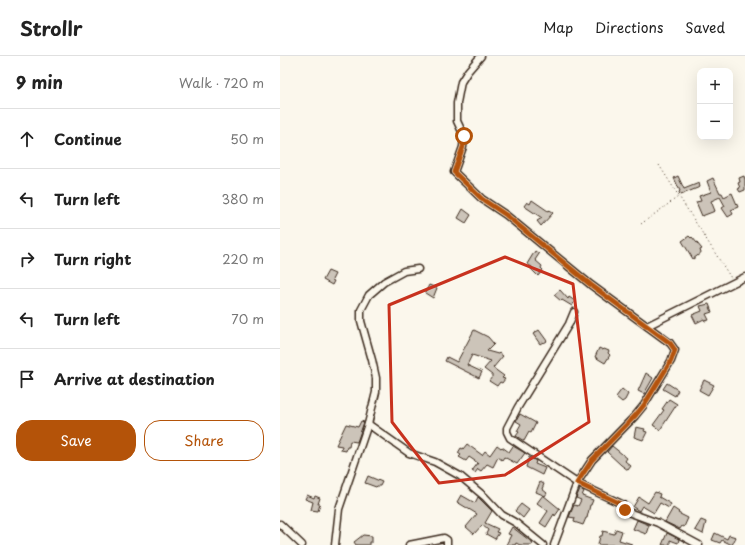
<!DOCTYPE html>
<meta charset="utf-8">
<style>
:root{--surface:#fff;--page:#f6f6f6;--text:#222;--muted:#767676;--line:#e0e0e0;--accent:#b45309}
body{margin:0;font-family:"Playpen Sans",sans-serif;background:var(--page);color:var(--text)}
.controls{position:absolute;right:12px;top:12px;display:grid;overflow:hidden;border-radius:8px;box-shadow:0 4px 16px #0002}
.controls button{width:36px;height:36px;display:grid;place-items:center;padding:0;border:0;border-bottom:1px solid var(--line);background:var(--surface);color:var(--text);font:20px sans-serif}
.stop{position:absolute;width:12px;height:12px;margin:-9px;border:3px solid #b45309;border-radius:50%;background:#fff}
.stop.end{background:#b45309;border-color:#fff;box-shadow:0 1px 4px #0008}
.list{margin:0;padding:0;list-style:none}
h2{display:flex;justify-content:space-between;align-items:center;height:52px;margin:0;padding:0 16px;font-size:17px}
h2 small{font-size:13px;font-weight:400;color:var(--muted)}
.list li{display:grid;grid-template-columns:26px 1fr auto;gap:12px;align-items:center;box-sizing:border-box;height:60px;padding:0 16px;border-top:1px solid var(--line)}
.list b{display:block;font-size:15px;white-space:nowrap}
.list em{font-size:13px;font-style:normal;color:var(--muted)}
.actions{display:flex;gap:8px;padding:12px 16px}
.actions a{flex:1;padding:9px 0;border:1px solid var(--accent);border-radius:16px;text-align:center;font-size:14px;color:var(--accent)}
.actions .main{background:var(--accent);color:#fff}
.icon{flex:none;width:22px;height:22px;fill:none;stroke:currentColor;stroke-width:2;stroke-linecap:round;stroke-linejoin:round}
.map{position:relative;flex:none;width:465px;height:489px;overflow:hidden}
header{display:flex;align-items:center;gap:24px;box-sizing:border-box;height:56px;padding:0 20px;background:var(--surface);border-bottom:1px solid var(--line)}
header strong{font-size:19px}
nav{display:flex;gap:22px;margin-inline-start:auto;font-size:14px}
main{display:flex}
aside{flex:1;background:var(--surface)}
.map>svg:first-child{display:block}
</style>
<header>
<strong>Strollr</strong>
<nav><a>Map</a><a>Directions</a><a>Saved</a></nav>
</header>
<main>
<aside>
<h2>9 min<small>Walk · 720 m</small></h2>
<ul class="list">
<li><svg class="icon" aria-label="ahead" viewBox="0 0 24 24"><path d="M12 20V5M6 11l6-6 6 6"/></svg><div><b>Continue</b></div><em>50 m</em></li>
<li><svg class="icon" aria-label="left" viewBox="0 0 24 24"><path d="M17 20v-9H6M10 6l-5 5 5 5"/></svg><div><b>Turn left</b></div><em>380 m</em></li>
<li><svg class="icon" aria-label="right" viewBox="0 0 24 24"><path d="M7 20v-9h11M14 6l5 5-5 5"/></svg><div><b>Turn right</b></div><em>220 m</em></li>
<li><svg class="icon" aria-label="left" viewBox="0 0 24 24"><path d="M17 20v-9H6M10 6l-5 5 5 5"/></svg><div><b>Turn left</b></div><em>70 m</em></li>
<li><svg class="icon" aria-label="arrive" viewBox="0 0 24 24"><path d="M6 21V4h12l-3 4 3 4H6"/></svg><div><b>Arrive at destination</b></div></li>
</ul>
<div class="actions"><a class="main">Save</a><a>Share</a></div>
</aside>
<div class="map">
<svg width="465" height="489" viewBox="0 0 465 489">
<rect width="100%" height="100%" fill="#fbf7ec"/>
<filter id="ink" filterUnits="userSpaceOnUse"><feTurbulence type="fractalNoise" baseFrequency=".025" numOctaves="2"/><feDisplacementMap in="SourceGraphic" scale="8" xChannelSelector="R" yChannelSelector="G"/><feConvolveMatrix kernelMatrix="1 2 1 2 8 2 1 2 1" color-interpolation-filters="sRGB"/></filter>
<g filter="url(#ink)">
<g fill="#ccc4b9" stroke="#3b2a1e">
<polygon points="398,120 404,133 419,127 420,131 400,139 399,136 400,135 394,122"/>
<polygon points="464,120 465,124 465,134 460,136 458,133 460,132 458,127 460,126 459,122"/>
<polygon points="433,122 440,137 442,137 444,141 452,137 458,151 451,154 453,158 448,161 442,152 445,150 440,141 431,145 435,155 422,160 416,146 421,145 419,140 431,136 427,125"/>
<polygon points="252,144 268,155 269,154 273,157 261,170 257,165 262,162 244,150 247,146 250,148"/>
<polygon points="183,153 191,159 186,167 178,162"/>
<polygon points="409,180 411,182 412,181 422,193 420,194 421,197 413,203 402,185"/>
<polygon points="255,195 259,198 255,204 262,210 261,212 263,214 258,220 251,213 252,211 247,208"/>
<polygon points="48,215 55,218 52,224 54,225 52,229 43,224"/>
<polygon points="149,229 157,232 153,242 145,237"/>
<polygon points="280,234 288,243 289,241 295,245 292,250 282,244 281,245 274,239"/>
<polygon points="429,248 432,256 426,258 429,264 425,265 424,263 416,267 412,259 422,255 420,250"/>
<polygon points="194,274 208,281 214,288 207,295 218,298 219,297 223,300 213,312 224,320 222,322 225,323 222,327 220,326 217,330 209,325 212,321 212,319 204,313 211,305 192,299 187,309 202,316 199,322 165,305 167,301 177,306"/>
<polygon points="259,274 267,285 264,287 263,286 260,288 253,278"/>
<polygon points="319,292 323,294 324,293 329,295 328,297 330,299 325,307 315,301"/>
<polygon points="366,317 373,322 364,338 358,335"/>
<polygon points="424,324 434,329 428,339 419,334"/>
<polygon points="387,327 398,334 395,340 383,333"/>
<polygon points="342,333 348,338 345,344 342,346 336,341"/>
<polygon points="389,343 397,348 380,374 373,369 384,354 382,353"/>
<polygon points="240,358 256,367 251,377 249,376 244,385 236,380 239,376 237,375 241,368 236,365"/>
<polygon points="81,365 84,366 77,386 70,385 69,391 67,391 66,395 61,394 62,390 56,389 66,368 78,371"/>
<polygon points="356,371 365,373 364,375 367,376 363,384 354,381"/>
<polygon points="187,388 202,399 205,395 210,399 217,389 221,392 222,391 229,396 233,390 245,397 237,408 224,401 222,404 218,401 213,411 207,408 201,415 198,413 195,417 192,415 198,407 189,401 186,405 179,401 181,399 178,397 181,392 183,393"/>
<polygon points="332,390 347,402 345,405 351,410 348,414 341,409 327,396"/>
<polygon points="249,401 256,405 255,408 265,412 262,419 246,411"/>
<polygon points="88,420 102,426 100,430 97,430 96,431 85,427"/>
<polygon points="260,426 264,428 262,433 267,437 265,440 263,439 280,453 275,460 274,458 266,471 260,467 268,455 257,447 263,439 256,436"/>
<polygon points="300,433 304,435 302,440 313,444 311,449 310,449 307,462 306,462 303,469 294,466 295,462 289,461 294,449 298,450 301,444 296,442"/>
<polygon points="375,436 380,438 379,441 391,448 389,452 380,447 374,457 362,450 359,455 353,451 359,441 368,447"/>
<polygon points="27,439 34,442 35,440 40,442 38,448 40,448 38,455 31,454 33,446 25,443"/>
<polygon points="181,439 195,447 198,441 212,455 205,467 218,473 216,476 219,477 215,483 206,478 208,474 202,469 194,478 186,471 197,458 177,446"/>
<polygon points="241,448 249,454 243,462 235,455"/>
<polygon points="393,452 399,456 398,457 408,462 404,471 402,470 400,473 385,466"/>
<polygon points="357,464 369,469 366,478 353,473"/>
<polygon points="421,464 426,466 423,478 415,474"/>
<polygon points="232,471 253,487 252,489 240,489 236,487 235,489 226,489 231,479 228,478"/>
<polygon points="336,473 342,475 339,484 352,488 352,489 318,489 320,480 322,480 323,475 334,478"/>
<polygon points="387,477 399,483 398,487 390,484 390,489 382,489"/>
<polygon points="435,477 447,483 449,479 456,481 452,489 442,484 440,487 432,484"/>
<polygon points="83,479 92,480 92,486 89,486 89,489 76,489 74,486"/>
</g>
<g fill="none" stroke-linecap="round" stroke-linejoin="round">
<g stroke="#3b2a1e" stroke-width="9">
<g id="minor">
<polyline points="201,0 188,15 181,26 177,47 177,65 184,80 183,91 174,116 202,143 226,159 311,229 390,287 395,294 391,305 364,349 355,360 312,404 297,427 274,489"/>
<polyline points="294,256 289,268 238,351 227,372 227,376 230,382 297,427 342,448 348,456 378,467 419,489"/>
<polyline points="367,270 465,221"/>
<polyline points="88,368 129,397 155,406 180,420 205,441 222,459 236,467 263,489"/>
<polyline points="0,468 22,489"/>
<polyline points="55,489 59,453 88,368 96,336 96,322 92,304 81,265 81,254 89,239 104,226 124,215 138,213"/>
<polyline points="129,489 164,482 167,484 167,489"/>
</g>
</g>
<g stroke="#3b2a1e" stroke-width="1" stroke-dasharray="1 3" stroke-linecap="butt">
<polyline points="379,109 451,222"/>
<polyline points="361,168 398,141"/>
</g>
<use href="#minor" stroke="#fbf7ec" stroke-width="6"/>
</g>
</g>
<g fill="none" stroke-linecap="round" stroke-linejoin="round" filter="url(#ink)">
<polyline stroke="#b45309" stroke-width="5" points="184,80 183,91 174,116 202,143 226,159 311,229 390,287 395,294 391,305 364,349 355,360 312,404 297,427 339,447 344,450 345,454"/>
</g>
<path fill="none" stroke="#c8321e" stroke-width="3" stroke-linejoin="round" d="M225,201L293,228L309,366L225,419L159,427L112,366L109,249Z"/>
</svg>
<div class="controls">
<button>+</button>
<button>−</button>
</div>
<div class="stop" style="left:184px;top:80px"></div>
<div class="stop end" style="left:345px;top:454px"></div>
</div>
</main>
